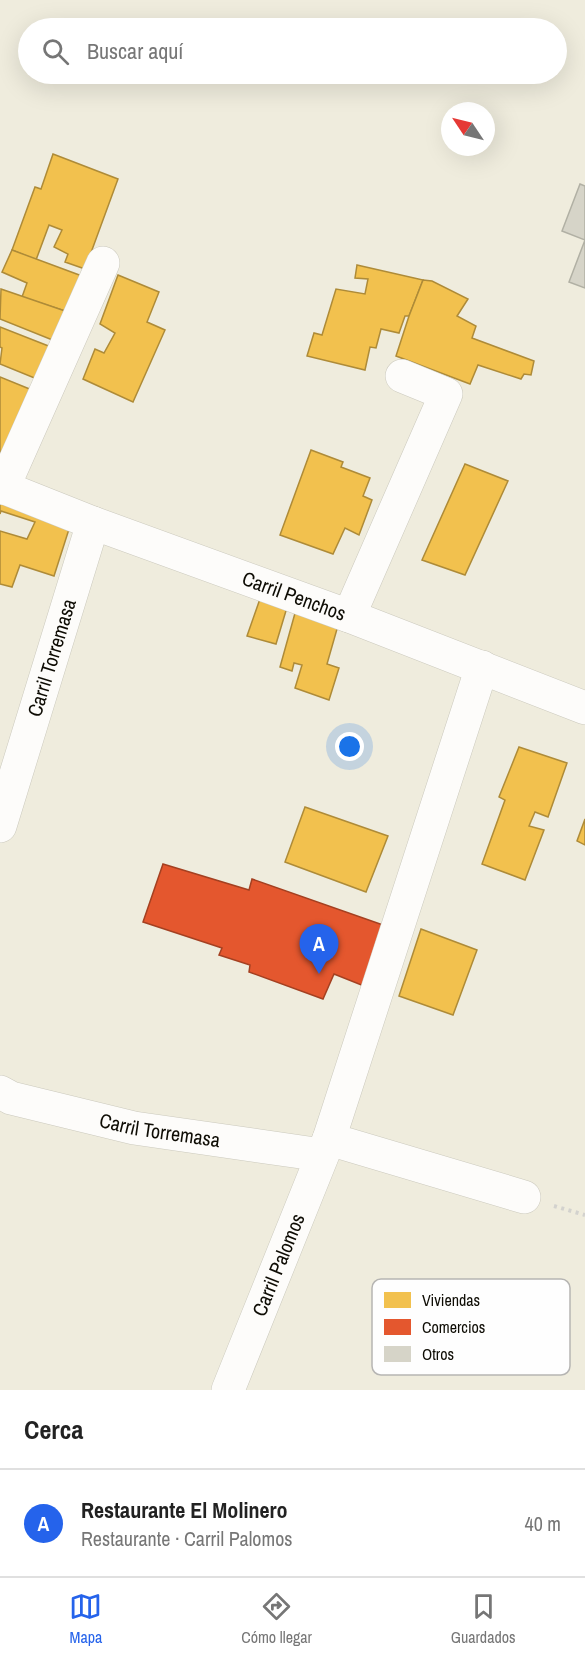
<!DOCTYPE html>
<html lang="es">
<meta charset="utf-8">
<style>
:root{--surface:#fff;--page:#f2f2f2;--text:#222;--muted:#767676;--line:#e0e0e0;--accent:#2563eb}
body{margin:0;font-family:"Archivo Narrow",sans-serif;background:var(--page);color:var(--text)}
.compass{position:absolute;left:441px;top:102px;width:54px;height:54px;border-radius:50%;background:var(--surface);box-shadow:0 6px 24px #0002;rotate:305deg}
.you{position:absolute;left:350px;top:747px;width:21px;height:21px;margin:-15px;border:4px solid #fff;border-radius:50%;background:#1a73e8;box-shadow:0 0 0 9px #1a73e833}
.badge{display:grid;place-items:center;width:39px;height:39px;border-radius:50%;background:var(--accent);color:#fff;font-size:20px;font-weight:700}
.pin{position:absolute;translate:-50% -50px;filter:drop-shadow(0 2px 3px #0008)}
.pin::after{content:'';position:absolute;top:32px;width:21px;height:18px;background:inherit;clip-path:polygon(0 0,100% 0,50% 100%)}
.list{margin:0;padding:0;list-style:none}
h2{display:flex;justify-content:space-between;align-items:center;height:78px;margin:0;padding:0 24px;font-size:26px}
h2 small{font-size:20px;font-weight:400;color:var(--muted)}
.list li{display:grid;grid-template-columns:39px 1fr auto;gap:18px;align-items:center;box-sizing:border-box;height:108px;padding:0 24px;border-top:2px solid var(--line)}
.list b{display:block;font-size:22px;white-space:nowrap}
.list p{margin:0;font-size:20px;white-space:nowrap;color:var(--muted)}
.list em{font-size:20px;font-style:normal;color:var(--muted)}
.icon{flex:none;width:33px;height:33px;fill:none;stroke:currentColor;stroke-width:2;stroke-linecap:round;stroke-linejoin:round}
.map{position:relative;flex:none;width:585px;height:1390px;overflow:hidden}
.search{position:absolute;background:var(--surface);box-shadow:0 6px 24px #0002;left:18px;right:18px;top:18px;height:66px;display:flex;align-items:center;gap:15px;box-sizing:border-box;padding:0 21px;border-radius:33px;color:var(--muted);font-size:22px}
.sheet{height:186px;background:var(--surface)}
nav{display:flex;justify-content:space-around;align-items:center;box-sizing:border-box;height:84px;border-top:2px solid var(--line);background:var(--surface);font-size:16px;color:var(--muted)}
nav a{display:grid;justify-items:center;gap:3px}
nav .on{color:var(--accent)}
.map>svg:first-child{display:block}
</style>
<div class="map">
<svg width="585" height="1390" viewBox="0 0 585 1390">
<rect width="100%" height="100%" fill="#efecdd"/>
<g fill="#f2c14e" stroke="#ae8b38" stroke-width="1.5">
<polygon points="53,154 118,179 85,269 65,262 68,254 54,247 62,230 49,225 36,260 12,250 35,187 41,189"/>
<polygon points="12,250 82,276 68,312 22,297 27,283 2,272"/>
<polygon points="357,265 423,280 409,316 405,316 399,333 381,329 376,348 370,347 365,370 307,356 314,333 322,335 336,289 365,294 368,279 355,278"/>
<polygon points="118,275 159,292 147,322 165,330 133,402 83,379 95,349 104,353 115,333 100,324"/>
<polygon points="423,280 432,281 468,299 457,316 476,326 472,338 534,361 531,375 524,374 521,379 478,365 470,384 396,356 409,316"/>
<polygon points="1,289 68,312 55,341 0,319"/>
<polygon points="0,327 51,347 37,379 0,364 2,348 0,347"/>
<polygon points="0,377 32,390 6,455 0,452"/>
<polygon points="311,450 343,462 341,467 370,478 363,496 372,500 359,535 345,528 333,554 280,535"/>
<polygon points="465,464 508,481 465,575 422,560"/>
<polygon points="0,502 70,526 54,576 20,565 12,587 0,584 0,531 27,539 35,522 1,511 0,514"/>
<polygon points="261,596 288,604 276,644 247,636"/>
<polygon points="297,606 339,622 327,664 339,668 329,700 295,688 302,665 294,663 292,671 280,667"/>
<polygon points="519,747 567,763 548,817 535,812 529,826 544,830 525,880 482,864 505,800 499,797"/>
<polygon points="305,807 388,836 366,892 285,862"/>
<polygon points="585,819 585,845 577,841"/>
<polygon points="421,929 477,950 453,1015 399,996"/>
</g>
<polygon fill="#e4572e" stroke="#a44021" stroke-width="1.5" points="163,864 249,890 252,879 383,925 364,986 334,974 323,999 249,972 250,965 219,955 222,948 143,922"/>
<g fill="#d6d4c8" stroke="#b1b0a4" stroke-width="1.5">
<polygon points="580,184 585,186 585,240 562,231"/>
<polygon points="585,240 585,288 569,282"/>
</g>
<g fill="none" stroke-linecap="round" stroke-linejoin="round">
<g stroke="#cbc9bd" stroke-width="34">
<g id="minor">
<path id="s1" d="M0,486L93,523L349,616L585,708"/>
<polyline points="3,488 103,263"/>
<polyline points="349,616 446,394 402,376"/>
<polyline points="482,667 329,1139 524,1197"/>
<path id="s2" d="M0,826L93,523"/>
<path id="s3" d="M0,1092L11,1098L134,1128L322,1155"/>
<path id="s4" d="M228,1390L329,1139"/>
</g>
</g>
<polyline stroke="#d3d2ce" stroke-width="4" stroke-dasharray="3 4.5" stroke-linecap="butt" points="554,1206 585,1215"/>
<use href="#minor" stroke="#fdfcfa" stroke-width="33"/>
</g>
<g text-anchor="middle" stroke-width="6" stroke-linejoin="round" paint-order="stroke">
<g font-size="20" fill="#0e0c04" stroke="#fefefe">
<text dy="7" stroke="none"><textPath href="#s1" startOffset="314">Carril Penchos</textPath></text>
<text dy="7" stroke="none"><textPath href="#s2" startOffset="176">Carril Torremasa</textPath></text>
<text dy="7" stroke="none"><textPath href="#s3" startOffset="165">Carril Torremasa</textPath></text>
<text dy="7" stroke="none"><textPath href="#s4" startOffset="135">Carril Palomos</textPath></text>
</g>
</g>
<rect x="372" y="1279" width="198" height="96" rx="9" fill="#fefefe" stroke="#b6b5b3" stroke-width="1.5"/>
<rect x="384" y="1292" width="27" height="16" fill="#f2c14e"/>
<rect x="384" y="1319" width="27" height="16" fill="#e4572e"/>
<rect x="384" y="1346" width="27" height="16" fill="#d6d4c8"/>
<g font-size="16" fill="#0e0c04">
<text x="422" y="1306">Viviendas</text>
<text x="422" y="1333">Comercios</text>
<text x="422" y="1360">Otros</text>
</g>
</svg>
<svg class="compass" viewBox="-18 -18 36 36"><path d="M0-13l5 13h-10z" fill="#e53935"/><path d="M0 13l5-13h-10z" fill="#767676"/></svg>
<div class="you"></div>
<div class="pin badge" style="left:319px;top:974px">A</div>
<div class="search"><svg class="icon" aria-label="search" viewBox="0 0 24 24"><circle cx="10" cy="10" r="6"/><path d="M15 15l6 6"/></svg>Buscar aquí</div>
</div>
<section class="sheet">
<h2>Cerca<small></small></h2>
<ul class="list">
<li><span class="badge">A</span><div><b>Restaurante El Molinero</b><p>Restaurante · Carril Palomos</p></div><em>40 m</em></li>
</ul>
</section>
<nav>
<a class="on"><svg class="icon" aria-label="map" viewBox="0 0 24 24"><path d="M3 6l6-2 6 2 6-2v14l-6 2-6-2-6 2zM9 4v14M15 6v14"/></svg>Mapa</a>
<a><svg class="icon" aria-label="directions" viewBox="0 0 24 24"><path d="M12 3l9 9-9 9-9-9zM9 14v-3h6M13 9l2 2-2 2"/></svg>Cómo llegar</a>
<a><svg class="icon" aria-label="saved" viewBox="0 0 24 24"><path d="M7 4h10v16l-5-4-5 4z"/></svg>Guardados</a>
</nav>
